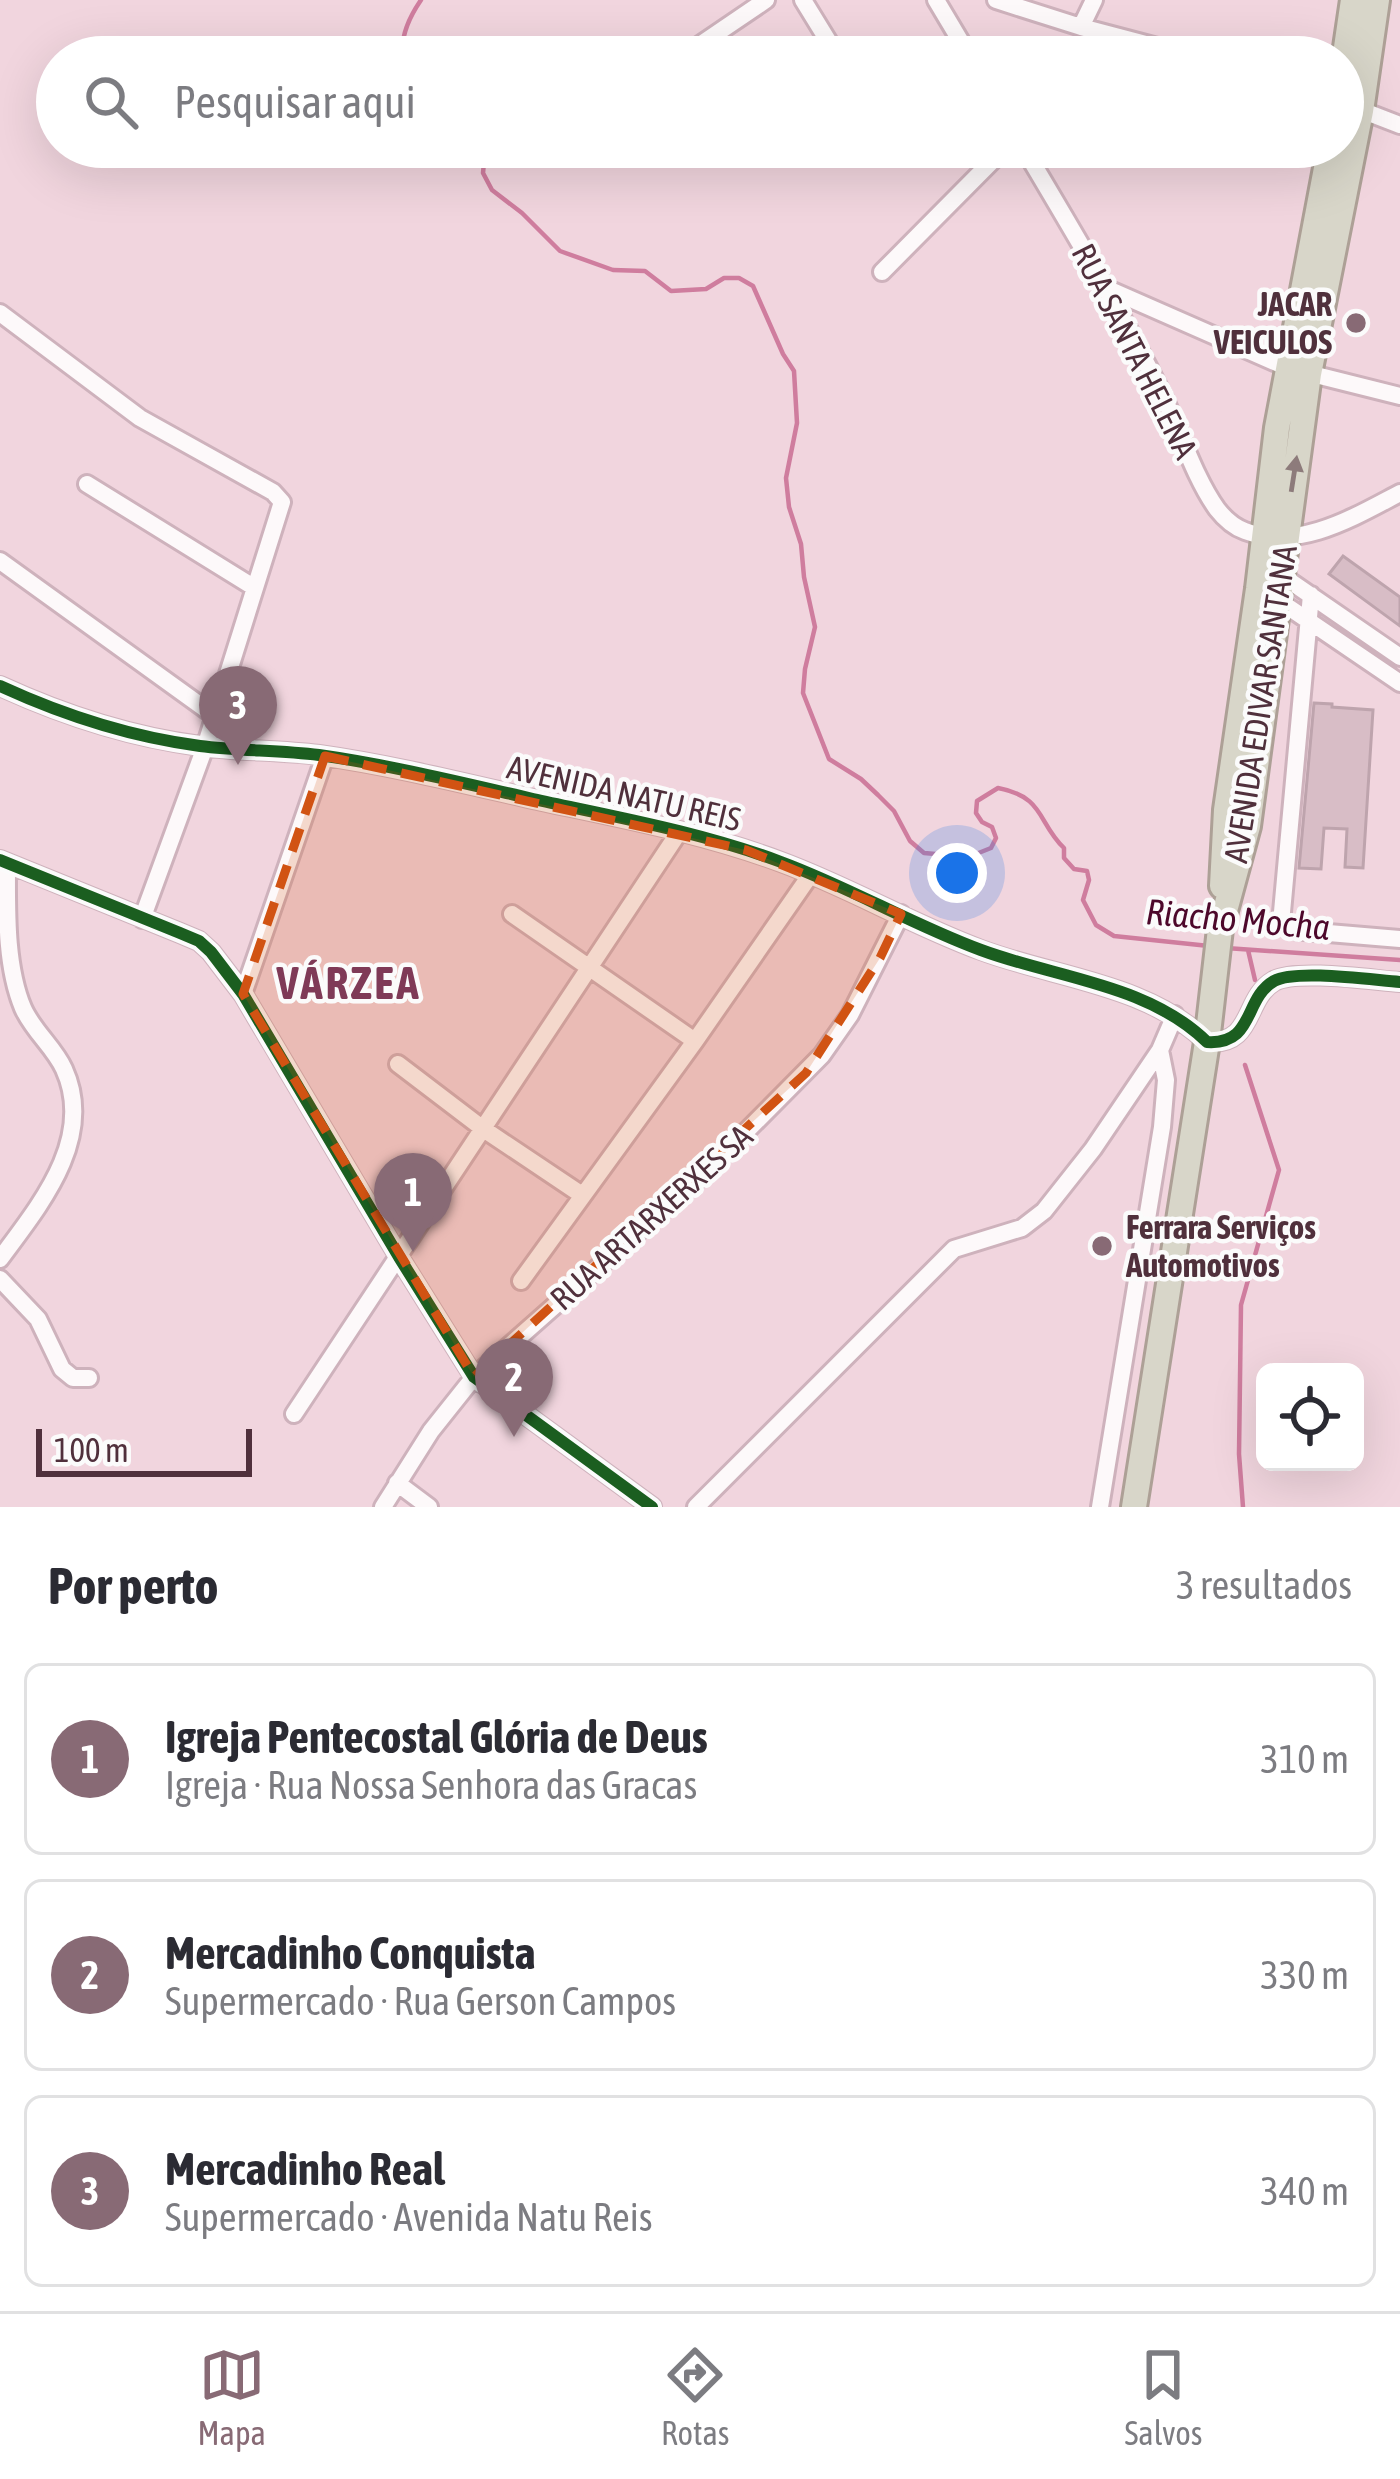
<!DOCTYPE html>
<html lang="pt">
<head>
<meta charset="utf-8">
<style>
  :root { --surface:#fff; --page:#f7f7f7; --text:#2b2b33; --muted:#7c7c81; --line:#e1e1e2; --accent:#886a75 }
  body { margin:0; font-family:"Asap Condensed",sans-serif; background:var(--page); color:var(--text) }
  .controls { position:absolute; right:36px; bottom:36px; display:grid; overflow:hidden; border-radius:18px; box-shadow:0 12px 48px #0002 }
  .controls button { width:108px; height:108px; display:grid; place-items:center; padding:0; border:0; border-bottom:3px solid var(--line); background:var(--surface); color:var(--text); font:60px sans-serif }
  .scale { position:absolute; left:36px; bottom:30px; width:216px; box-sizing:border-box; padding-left:12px; border:6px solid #50303c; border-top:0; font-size:33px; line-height:42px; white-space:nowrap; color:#50303c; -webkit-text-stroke:9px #fbfbfb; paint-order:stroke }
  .you { position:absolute; left:957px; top:873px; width:42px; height:42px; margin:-30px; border:9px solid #fff; border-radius:50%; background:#1a73e8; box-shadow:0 0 0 18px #1a73e833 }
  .badge { display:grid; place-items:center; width:78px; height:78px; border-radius:50%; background:var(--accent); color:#fff; font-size:39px; font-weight:700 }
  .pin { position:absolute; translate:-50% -99px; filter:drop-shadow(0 3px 6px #0008) }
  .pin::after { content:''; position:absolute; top:63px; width:42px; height:36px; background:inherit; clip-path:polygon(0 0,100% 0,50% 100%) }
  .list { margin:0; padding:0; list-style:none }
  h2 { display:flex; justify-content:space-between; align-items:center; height:156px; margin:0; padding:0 48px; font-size:51px }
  h2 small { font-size:39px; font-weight:400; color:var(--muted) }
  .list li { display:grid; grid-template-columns:78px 1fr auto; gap:36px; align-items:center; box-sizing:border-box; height:192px; margin:0 24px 24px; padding:0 24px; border:3px solid var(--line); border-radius:18px }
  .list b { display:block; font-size:45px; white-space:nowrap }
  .list p { margin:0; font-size:39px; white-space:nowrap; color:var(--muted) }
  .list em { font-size:39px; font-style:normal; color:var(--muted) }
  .icon { flex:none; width:66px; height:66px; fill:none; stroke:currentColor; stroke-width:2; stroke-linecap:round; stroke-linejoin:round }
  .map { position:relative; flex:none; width:1400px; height:1507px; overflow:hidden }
  .search { position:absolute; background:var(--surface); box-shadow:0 12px 48px #0002; left:36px; right:36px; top:36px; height:132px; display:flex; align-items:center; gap:30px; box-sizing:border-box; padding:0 42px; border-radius:66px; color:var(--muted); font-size:45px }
  .sheet { height:804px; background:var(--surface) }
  nav { display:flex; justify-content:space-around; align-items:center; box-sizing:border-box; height:168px; border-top:3px solid var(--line); background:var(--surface); font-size:33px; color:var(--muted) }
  nav a { display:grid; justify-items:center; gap:6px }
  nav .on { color:var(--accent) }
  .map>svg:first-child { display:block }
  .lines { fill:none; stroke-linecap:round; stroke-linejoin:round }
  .stream { stroke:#cf7d9e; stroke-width:4.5 }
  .building { fill:#d8bdc6; stroke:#bea4ad; stroke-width:3 }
  .minor-casing { stroke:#ceb2bc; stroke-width:22 }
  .highway-casing { stroke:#ada096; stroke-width:30 }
  .minor { stroke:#fdf9fa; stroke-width:16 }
  .highway { stroke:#d8d6c9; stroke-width:24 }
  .cycleway-casing { stroke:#fbfbfb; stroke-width:20 }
  .cycleway { stroke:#1b5e20; stroke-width:12 }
  .oneway { fill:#8d7b7b }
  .marked { fill:#d15313; fill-opacity:0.2; stroke:#d15313; stroke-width:9; stroke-dasharray:24 15; stroke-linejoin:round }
  .poi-dot { fill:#886a75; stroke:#fbfbfb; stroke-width:4.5 }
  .labels { text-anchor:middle; stroke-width:9; stroke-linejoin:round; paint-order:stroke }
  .poi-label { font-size:33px; font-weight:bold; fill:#50303c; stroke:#fbfbfb; text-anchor:end }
  .street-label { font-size:33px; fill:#50303c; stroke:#fbfbfb }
  .water-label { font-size:36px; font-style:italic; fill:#4d082b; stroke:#fbfbfb }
  .district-label { font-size:45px; font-weight:bold; letter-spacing:3px; fill:#7f3a57; stroke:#fbfbfb }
</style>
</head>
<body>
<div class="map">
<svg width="1400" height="1507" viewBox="0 0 1400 1507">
  <rect width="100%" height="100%" fill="#f1d5de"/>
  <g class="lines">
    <path class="stream" d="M 403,57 C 400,37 410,16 421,0
      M 457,147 L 484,162 L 483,173 L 492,190 L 522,213 L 560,251 L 613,270 L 645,271 L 671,291 L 706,289 L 724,278 L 739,278 L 753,286 L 783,354 L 794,371 L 797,423 L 786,478 L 789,507 L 801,544 L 804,577 L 815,627 L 805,669 L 803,693 L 829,759 L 861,779 L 878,795 L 894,811 L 910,841 L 924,853 L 959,856 L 976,854 L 991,848 L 996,838 L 992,827 L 982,822 L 976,813 L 977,801 L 998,788 C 1045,797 1037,822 1064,848 L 1064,858 L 1074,869 L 1087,871 L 1089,880 L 1083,900 L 1096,925 L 1114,936 L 1209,946
      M 1226,948 L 1400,960
      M 1248,950 L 1255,980
      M 1243,1507 L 1239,1454 L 1241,1305 L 1279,1170 L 1245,1065"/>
  </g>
  <path class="building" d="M 1343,556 L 1400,597 L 1400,626 L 1329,574 Z
    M 1314,703 L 1332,704 L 1332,707 L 1373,710 L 1363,868 L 1345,867 L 1347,829 L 1324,828 L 1321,869 L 1299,868 Z"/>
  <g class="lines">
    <defs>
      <path id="minor" d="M 803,0 L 838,57
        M 936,0 L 970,57
        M 996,0 L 1081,27 L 1195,57
        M 1081,27 L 1094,0
        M 682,57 L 766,0
        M 1343,103 L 1400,125
        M 1023,147 C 1071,228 1120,309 1162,394 C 1180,430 1194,477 1217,509 C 1224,518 1234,527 1245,531 C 1299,551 1354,517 1400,493
        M 882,272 L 1006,147
        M 1108,289 L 1288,368 L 1400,396
        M 0,313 L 140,418 L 273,492 L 282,502 L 205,747 L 142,919
        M 87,484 L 255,588
        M 0,561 L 215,716
        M 1281,575 L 1400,657
        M 1311,595 L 1281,923 L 1293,930 L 1400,939
        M 1275,598 L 1400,683
        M 0,686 C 63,715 131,737 200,746 C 240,751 279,750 319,755 C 390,765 463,783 533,799 C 616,817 701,832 781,862 C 849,887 913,925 981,950 C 1056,978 1148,984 1207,1042 C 1255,1045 1243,999 1274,981 C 1296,969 1372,980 1400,982
        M 0,860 L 180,933 L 199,941 L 211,952 L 243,994 L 399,1257 L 474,1377 L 652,1507
        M 512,914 L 695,1041
        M 243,994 L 325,756
        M 398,1064 L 482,1128 L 582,1195
        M 0,1259 C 39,1206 96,1139 64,1069 C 54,1047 33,1031 23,1008 C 5,965 7,909 7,863
        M 0,1279 L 38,1319 L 62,1369 L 73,1378 L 89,1378
        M 521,1281 L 695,1041 L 811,874
        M 294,1414 L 679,832
        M 397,1483 L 429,1507
        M 383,1507 L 431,1431 L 474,1377 L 706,1172 L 822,1055 L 850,1015 L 901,914
        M 696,1507 L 954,1249 L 1022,1228 L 1044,1211 L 1093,1149 L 1160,1050 L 1175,1015
        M 1100,1507 L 1162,1127 L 1166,1080 L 1160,1050"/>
      <path id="highway" d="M 1343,68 L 1353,0
        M 1222,886 L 1226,810 L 1258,589 L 1277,428 L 1330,147
        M 1134,1507 L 1207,1042 L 1220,929 L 1248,826 L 1309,374 L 1361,111 L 1377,0"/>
    </defs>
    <use href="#minor" class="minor-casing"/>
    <use href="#highway" class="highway-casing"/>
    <use href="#minor" class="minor"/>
    <use href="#highway" class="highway"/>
    <defs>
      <path id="cycleway" d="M 0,686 C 63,715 131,737 200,746 C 240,751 279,750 319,755 C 390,765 463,783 533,799 C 616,817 701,832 781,862 C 849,887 913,925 981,950 C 1056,978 1148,984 1207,1042 C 1255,1045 1243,999 1274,981 C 1296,969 1372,980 1400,982
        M 0,860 L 180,933 L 199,941 L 211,952 L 243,994 L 399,1257 L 474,1377 L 652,1507"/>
    </defs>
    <use href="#cycleway" class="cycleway-casing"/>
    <use href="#cycleway" class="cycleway"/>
  </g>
  <defs><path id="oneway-solid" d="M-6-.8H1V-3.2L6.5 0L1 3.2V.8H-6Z" transform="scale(3)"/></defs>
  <use class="oneway" href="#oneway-solid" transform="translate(1294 474) rotate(-81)"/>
  <path class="marked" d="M 325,756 L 746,850 L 901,914 L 880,958 L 806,1073 L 474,1377 L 243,994 Z"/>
  <g class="poi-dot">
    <circle cx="1356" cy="323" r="12"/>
    <circle cx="1102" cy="1246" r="12"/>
  </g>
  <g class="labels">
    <g class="poi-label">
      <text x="1332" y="316">JACAR<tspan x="1332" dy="38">VEICULOS</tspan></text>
      <text x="1126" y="1239" text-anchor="start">Ferrara Serviços<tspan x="1126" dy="38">Automotivos</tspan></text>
    </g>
    <g class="street-label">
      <text transform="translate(1135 351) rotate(63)" y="12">RUA SANTA HELENA</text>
      <text transform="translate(1260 704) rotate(-81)" y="12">AVENIDA EDIVAR SANTANA</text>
      <text transform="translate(624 793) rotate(13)" y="12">AVENIDA NATU REIS</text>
      <text transform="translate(651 1217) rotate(-42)" y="12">RUA ARTARXERXES SA</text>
    </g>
    <g class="water-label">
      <text transform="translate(1238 919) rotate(5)" y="13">Riacho Mocha</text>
    </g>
    <g class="district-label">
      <text x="349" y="999">VÁRZEA</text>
    </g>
  </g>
</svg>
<div class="controls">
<button><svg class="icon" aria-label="locate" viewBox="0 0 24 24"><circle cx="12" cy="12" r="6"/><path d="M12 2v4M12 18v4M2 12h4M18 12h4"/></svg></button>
</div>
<div class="scale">100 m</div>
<div class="you"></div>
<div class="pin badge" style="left:413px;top:1252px">1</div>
<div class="pin badge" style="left:514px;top:1437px">2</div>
<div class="pin badge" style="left:238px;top:765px">3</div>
<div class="search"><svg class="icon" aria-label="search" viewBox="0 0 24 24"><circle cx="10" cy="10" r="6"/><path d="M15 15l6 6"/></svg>Pesquisar aqui</div>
</div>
<section class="sheet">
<h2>Por perto<small>3 resultados</small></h2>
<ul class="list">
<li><span class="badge">1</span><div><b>Igreja Pentecostal Glória de Deus</b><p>Igreja · Rua Nossa Senhora das Gracas</p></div><em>310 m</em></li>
<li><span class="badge">2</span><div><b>Mercadinho Conquista</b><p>Supermercado · Rua Gerson Campos</p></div><em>330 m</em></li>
<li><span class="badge">3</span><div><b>Mercadinho Real</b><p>Supermercado · Avenida Natu Reis</p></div><em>340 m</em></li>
</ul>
</section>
<nav>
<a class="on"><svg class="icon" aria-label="map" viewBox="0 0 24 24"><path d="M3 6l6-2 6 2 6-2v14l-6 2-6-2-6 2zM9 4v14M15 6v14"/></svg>Mapa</a>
<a><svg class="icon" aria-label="directions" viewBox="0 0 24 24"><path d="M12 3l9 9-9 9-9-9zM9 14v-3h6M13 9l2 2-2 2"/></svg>Rotas</a>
<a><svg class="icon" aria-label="saved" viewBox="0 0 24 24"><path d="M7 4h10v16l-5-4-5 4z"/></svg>Salvos</a>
</nav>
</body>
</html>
